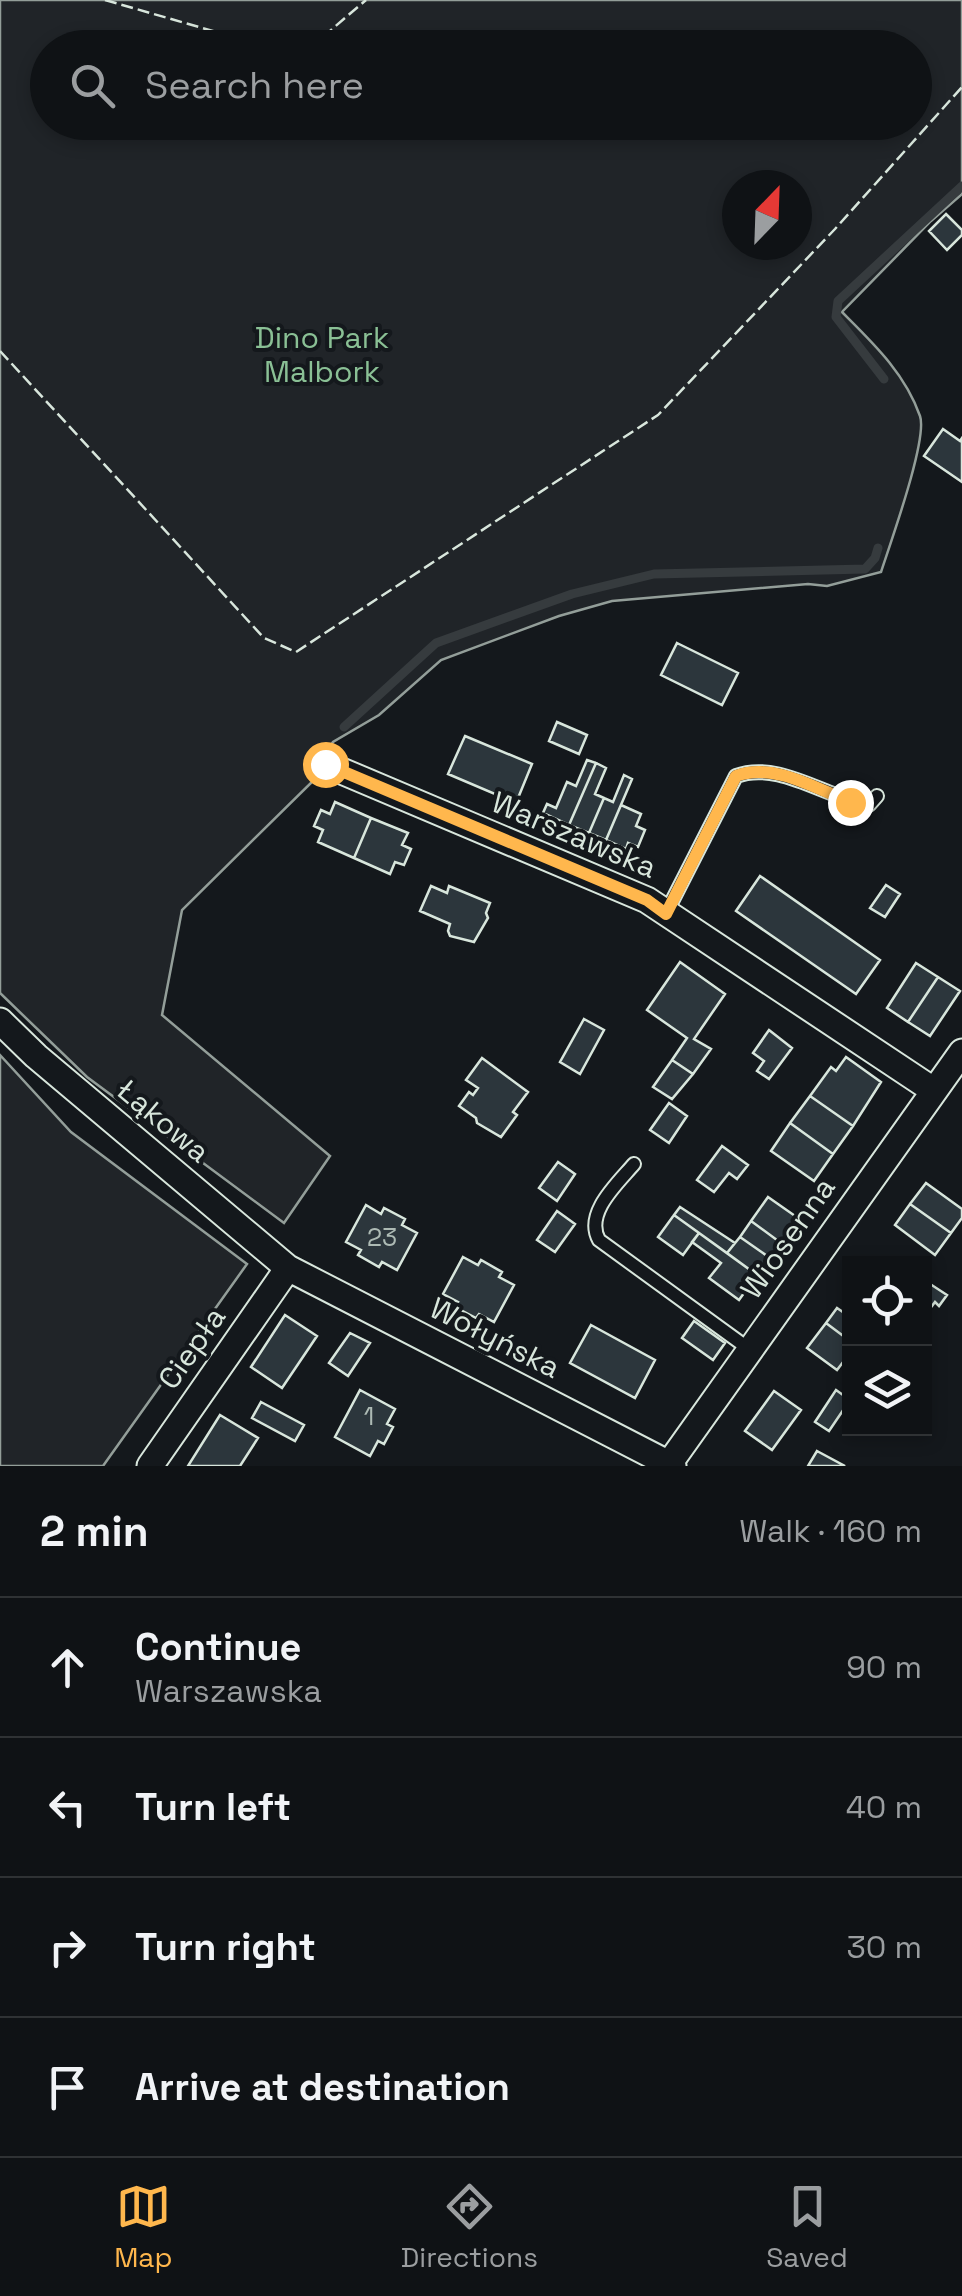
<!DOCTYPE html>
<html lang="en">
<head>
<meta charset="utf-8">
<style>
  :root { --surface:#0f1215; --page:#1d2022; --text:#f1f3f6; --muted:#9b9ea0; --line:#2f3234; --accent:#ffb74d }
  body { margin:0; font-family:"Space Grotesk",sans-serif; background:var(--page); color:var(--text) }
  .controls { position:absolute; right:30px; bottom:30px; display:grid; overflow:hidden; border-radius:0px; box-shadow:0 5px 15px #0003 }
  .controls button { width:90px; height:90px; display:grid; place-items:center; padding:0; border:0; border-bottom:2px solid var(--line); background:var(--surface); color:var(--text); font:50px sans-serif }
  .compass { position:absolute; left:722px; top:170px; width:90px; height:90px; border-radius:50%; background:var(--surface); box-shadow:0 5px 15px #0003; rotate:23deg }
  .stop { position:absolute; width:30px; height:30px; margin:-22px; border:8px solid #ffb74d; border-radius:50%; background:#fff }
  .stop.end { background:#ffb74d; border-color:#fff; box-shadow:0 2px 10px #0008 }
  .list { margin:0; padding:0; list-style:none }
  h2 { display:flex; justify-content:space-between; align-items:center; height:130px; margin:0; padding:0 40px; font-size:42px }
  h2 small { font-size:32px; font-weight:400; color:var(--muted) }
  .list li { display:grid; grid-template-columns:65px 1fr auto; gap:30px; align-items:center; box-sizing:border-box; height:140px; padding:0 40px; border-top:2px solid var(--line) }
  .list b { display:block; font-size:38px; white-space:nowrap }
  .list p { margin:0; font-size:32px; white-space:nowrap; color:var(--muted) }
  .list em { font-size:32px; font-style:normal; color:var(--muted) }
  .icon { flex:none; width:55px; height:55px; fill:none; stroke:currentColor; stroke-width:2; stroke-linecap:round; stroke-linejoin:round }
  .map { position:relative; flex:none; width:962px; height:1466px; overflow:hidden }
  .search { position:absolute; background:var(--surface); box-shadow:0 5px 15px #0003; left:30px; right:30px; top:30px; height:110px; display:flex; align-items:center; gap:25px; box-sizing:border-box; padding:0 35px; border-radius:55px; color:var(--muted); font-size:38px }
  .sheet { height:690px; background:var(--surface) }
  nav { display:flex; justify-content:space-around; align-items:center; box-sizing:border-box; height:140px; border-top:2px solid var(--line); background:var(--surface); font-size:28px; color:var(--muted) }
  nav a { display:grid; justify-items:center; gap:5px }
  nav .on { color:var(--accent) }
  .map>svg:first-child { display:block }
  .green { fill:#202428; stroke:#939e99; stroke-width:2.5; fill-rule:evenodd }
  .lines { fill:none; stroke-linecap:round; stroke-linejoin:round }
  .stream { stroke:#363b3e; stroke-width:9 }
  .building { fill:#2c363c; stroke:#d8e6dc; stroke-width:2.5 }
  .service-casing { stroke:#d8e6dc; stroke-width:16 }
  .minor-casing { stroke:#d8e6dc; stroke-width:29 }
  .service { stroke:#14181c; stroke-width:12 }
  .minor { stroke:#14181c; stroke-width:25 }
  .fence { stroke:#d8e6dc; stroke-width:2.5; stroke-dasharray:12 5; stroke-linecap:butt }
  .route { stroke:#ffb74d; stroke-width:12 }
  .labels { text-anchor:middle; stroke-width:8; stroke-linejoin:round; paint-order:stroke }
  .number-label { font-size:25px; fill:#adbab4 }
  .park-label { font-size:30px; fill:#8ac095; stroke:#14181c }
  .street-label { font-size:30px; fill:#d8e6dc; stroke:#14181c }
</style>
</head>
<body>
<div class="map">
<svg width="962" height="1466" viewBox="0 0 962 1466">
  <rect width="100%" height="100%" fill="#14181c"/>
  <path class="green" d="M 0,0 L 962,0 L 962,194 L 931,221 L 842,312 C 873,343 905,373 920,416 C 928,439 890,544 881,572 L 827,586 L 808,584 L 612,601 L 559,616 L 441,660 L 379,715 L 333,742 L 315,770 L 316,778 L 182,910 L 162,1015 L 330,1156 L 284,1223 L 87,1077 L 0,993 ZM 48,48 L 914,48 L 914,122 L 48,122 ZM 737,185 L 797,185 L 797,245 L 737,245 Z
    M 0,1055 L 71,1132 L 247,1264 L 103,1466 L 0,1466 Z"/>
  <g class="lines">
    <path class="stream" d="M 884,379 L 836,317 L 838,301 L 962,186
      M 344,727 L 436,643 L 572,594 L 654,574 L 865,569 L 875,558 L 878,548"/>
  </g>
  <path class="building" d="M 946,214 L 962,230 L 962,235 L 947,250 L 929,231 Z
    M 943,429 L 960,441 L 962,438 L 962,482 L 924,456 Z
    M 677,643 L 738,673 L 722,705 L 661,675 Z
    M 557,722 L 587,735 L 579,754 L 549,741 Z
    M 465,736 L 532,764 L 516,803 L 448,774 Z
    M 587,760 L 596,763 L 569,825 L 543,813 L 547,804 L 556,808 L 567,782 L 576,786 Z
    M 596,763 L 606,768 L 595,794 L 604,798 L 589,833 L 569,825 Z
    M 624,775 L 632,779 L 606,840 L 589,833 L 604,798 L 613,802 Z
    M 335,802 L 371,818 L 354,858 L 318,842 L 323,830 L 314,826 L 321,810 L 330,814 Z
    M 621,805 L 641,814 L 636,826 L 645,830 L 638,847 L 628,843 L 626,849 L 606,840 Z
    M 371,818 L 408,833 L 402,845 L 411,849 L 404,865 L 395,862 L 390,874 L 354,858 Z
    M 760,876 L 880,960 L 856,994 L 736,911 Z
    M 886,885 L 900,894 L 885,917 L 870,908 Z
    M 431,886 L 447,893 L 449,886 L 490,903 L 486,913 L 488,918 L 474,942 L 450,936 L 448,931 L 450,924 L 420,911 Z
    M 680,962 L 725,994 L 694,1039 L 711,1049 L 693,1074 L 672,1060 L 687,1038 L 647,1010 Z
    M 916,963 L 938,977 L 908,1022 L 887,1008 Z
    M 938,977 L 960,991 L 930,1036 L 908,1022 Z
    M 584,1019 L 604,1030 L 580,1074 L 560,1062 Z
    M 769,1030 L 792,1048 L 769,1079 L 757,1071 L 764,1061 L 753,1053 Z
    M 846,1057 L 881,1082 L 853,1126 L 810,1096 L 831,1067 L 836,1071 Z
    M 482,1058 L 528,1092 L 513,1112 L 517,1115 L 501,1137 L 477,1123 L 476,1118 L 459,1106 L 469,1092 L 473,1095 L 478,1088 L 466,1080 Z
    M 672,1060 L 693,1074 L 672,1099 L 653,1087 Z
    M 810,1096 L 853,1126 L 833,1154 L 790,1123 Z
    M 669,1103 L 687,1116 L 669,1143 L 650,1130 Z
    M 790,1123 L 833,1154 L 814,1181 L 771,1151 Z
    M 722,1146 L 748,1165 L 737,1179 L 729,1173 L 714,1192 L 697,1180 Z
    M 558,1162 L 575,1174 L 557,1201 L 539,1188 Z
    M 926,1183 L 962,1209 L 962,1218 L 951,1233 L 910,1204 Z
    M 768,1197 L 798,1218 L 781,1243 L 751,1221 Z
    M 910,1204 L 951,1233 L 935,1255 L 895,1225 Z
    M 366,1205 L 381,1214 L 384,1208 L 405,1219 L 402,1225 L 417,1233 L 397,1270 L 382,1262 L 379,1267 L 358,1255 L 361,1250 L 346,1242 Z
    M 680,1207 L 735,1243 L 727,1253 L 674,1215 Z
    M 557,1211 L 575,1224 L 555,1252 L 537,1240 Z
    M 674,1215 L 699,1233 L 683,1255 L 658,1237 Z
    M 751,1221 L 781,1243 L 770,1258 L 740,1237 Z
    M 699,1233 L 757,1275 L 739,1300 L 709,1278 L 721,1263 L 692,1242 Z
    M 740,1237 L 770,1258 L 757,1275 L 727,1253 Z
    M 463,1257 L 478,1265 L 481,1260 L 502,1272 L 499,1277 L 514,1285 L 494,1322 L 479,1314 L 476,1318 L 455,1307 L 458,1302 L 443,1294 Z
    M 924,1280 L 947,1295 L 939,1306 L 935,1302 L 932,1306 L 924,1301 Z
    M 837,1308 L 850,1317 L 850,1341 L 826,1323 Z
    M 285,1315 L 317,1336 L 282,1388 L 251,1367 Z
    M 694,1321 L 725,1343 L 713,1360 L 682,1338 Z
    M 826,1323 L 850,1341 L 850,1353 L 837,1370 L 807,1348 Z
    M 591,1325 L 655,1360 L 635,1398 L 570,1363 Z
    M 350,1333 L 370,1343 L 348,1376 L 329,1363 Z
    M 360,1390 L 395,1409 L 387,1424 L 393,1427 L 384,1444 L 378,1441 L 370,1456 L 335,1437 Z
    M 836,1390 L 850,1400 L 829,1431 L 815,1422 Z
    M 774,1391 L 801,1410 L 772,1450 L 745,1431 Z
    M 261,1402 L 304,1425 L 295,1441 L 252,1418 Z
    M 220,1415 L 258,1438 L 240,1466 L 188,1466 Z
    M 817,1451 L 845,1466 L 808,1466 Z"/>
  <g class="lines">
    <defs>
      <path id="service" d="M 666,913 L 736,776 C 779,760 826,798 869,805 L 877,796
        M 634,1164 C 618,1183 584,1213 599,1240 L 749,1349"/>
      <path id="minor" d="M 325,764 L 647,900 L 933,1090
        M 0,1021 L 36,1056 L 288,1268 L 673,1466
        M 669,1464 L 962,1052
        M 150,1466 L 288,1268"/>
    </defs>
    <use href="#service" class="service-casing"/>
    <use href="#minor" class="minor-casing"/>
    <use href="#service" class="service"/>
    <use href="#minor" class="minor"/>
    <path class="fence" d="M 105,0 L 272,48
      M 310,48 L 366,0
      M 0,351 L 264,638 L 296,652 L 658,415 L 835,229 L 962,87"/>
  </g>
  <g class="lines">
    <path class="route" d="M 325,764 L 647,900 L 666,914 L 736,776 C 773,762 815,788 850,802"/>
  </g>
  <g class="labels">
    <g class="number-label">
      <text x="382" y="1246">23</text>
      <text x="369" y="1425">1</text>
    </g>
    <g class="park-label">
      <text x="322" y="348">Dino Park<tspan x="322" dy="34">Malbork</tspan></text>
    </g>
    <g class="street-label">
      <text transform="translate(574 835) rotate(23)" y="10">Warszawska</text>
      <text transform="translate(163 1121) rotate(40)" y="10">Łąkowa</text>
      <text transform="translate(788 1238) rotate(-55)" y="10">Wiosenna</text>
      <text transform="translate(495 1338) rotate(27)" y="10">Wołyńska</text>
      <text transform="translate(192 1348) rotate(-55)" y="10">Ciepła</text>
    </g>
  </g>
</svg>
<div class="controls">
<button><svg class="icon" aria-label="locate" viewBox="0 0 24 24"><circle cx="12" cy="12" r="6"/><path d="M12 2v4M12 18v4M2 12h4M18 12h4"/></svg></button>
<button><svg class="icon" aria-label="layers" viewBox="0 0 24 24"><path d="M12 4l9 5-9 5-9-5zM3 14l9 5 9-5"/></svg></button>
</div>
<svg class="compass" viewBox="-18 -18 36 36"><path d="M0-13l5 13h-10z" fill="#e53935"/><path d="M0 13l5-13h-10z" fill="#9b9ea0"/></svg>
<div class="stop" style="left:325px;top:764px"></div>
<div class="stop end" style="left:850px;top:802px"></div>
<div class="search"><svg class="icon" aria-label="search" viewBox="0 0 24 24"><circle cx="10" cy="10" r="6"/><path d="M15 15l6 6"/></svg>Search here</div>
</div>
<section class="sheet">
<h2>2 min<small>Walk · 160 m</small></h2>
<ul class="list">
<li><svg class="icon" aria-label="ahead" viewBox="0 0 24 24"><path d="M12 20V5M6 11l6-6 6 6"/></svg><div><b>Continue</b><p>Warszawska</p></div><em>90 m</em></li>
<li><svg class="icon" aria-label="left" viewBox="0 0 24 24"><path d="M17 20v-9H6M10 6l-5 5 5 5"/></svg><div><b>Turn left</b></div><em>40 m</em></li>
<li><svg class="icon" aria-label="right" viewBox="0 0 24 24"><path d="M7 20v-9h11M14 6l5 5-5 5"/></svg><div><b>Turn right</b></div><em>30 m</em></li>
<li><svg class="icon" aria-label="arrive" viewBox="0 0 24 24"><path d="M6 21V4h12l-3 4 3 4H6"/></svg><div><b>Arrive at destination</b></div></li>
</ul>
</section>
<nav>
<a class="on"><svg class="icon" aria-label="map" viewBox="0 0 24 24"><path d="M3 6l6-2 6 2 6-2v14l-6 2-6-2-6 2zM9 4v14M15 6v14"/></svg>Map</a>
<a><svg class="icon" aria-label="directions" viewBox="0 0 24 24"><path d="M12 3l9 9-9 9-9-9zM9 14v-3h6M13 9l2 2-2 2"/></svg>Directions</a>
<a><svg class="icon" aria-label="saved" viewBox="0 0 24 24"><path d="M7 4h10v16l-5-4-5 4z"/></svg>Saved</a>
</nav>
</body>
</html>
